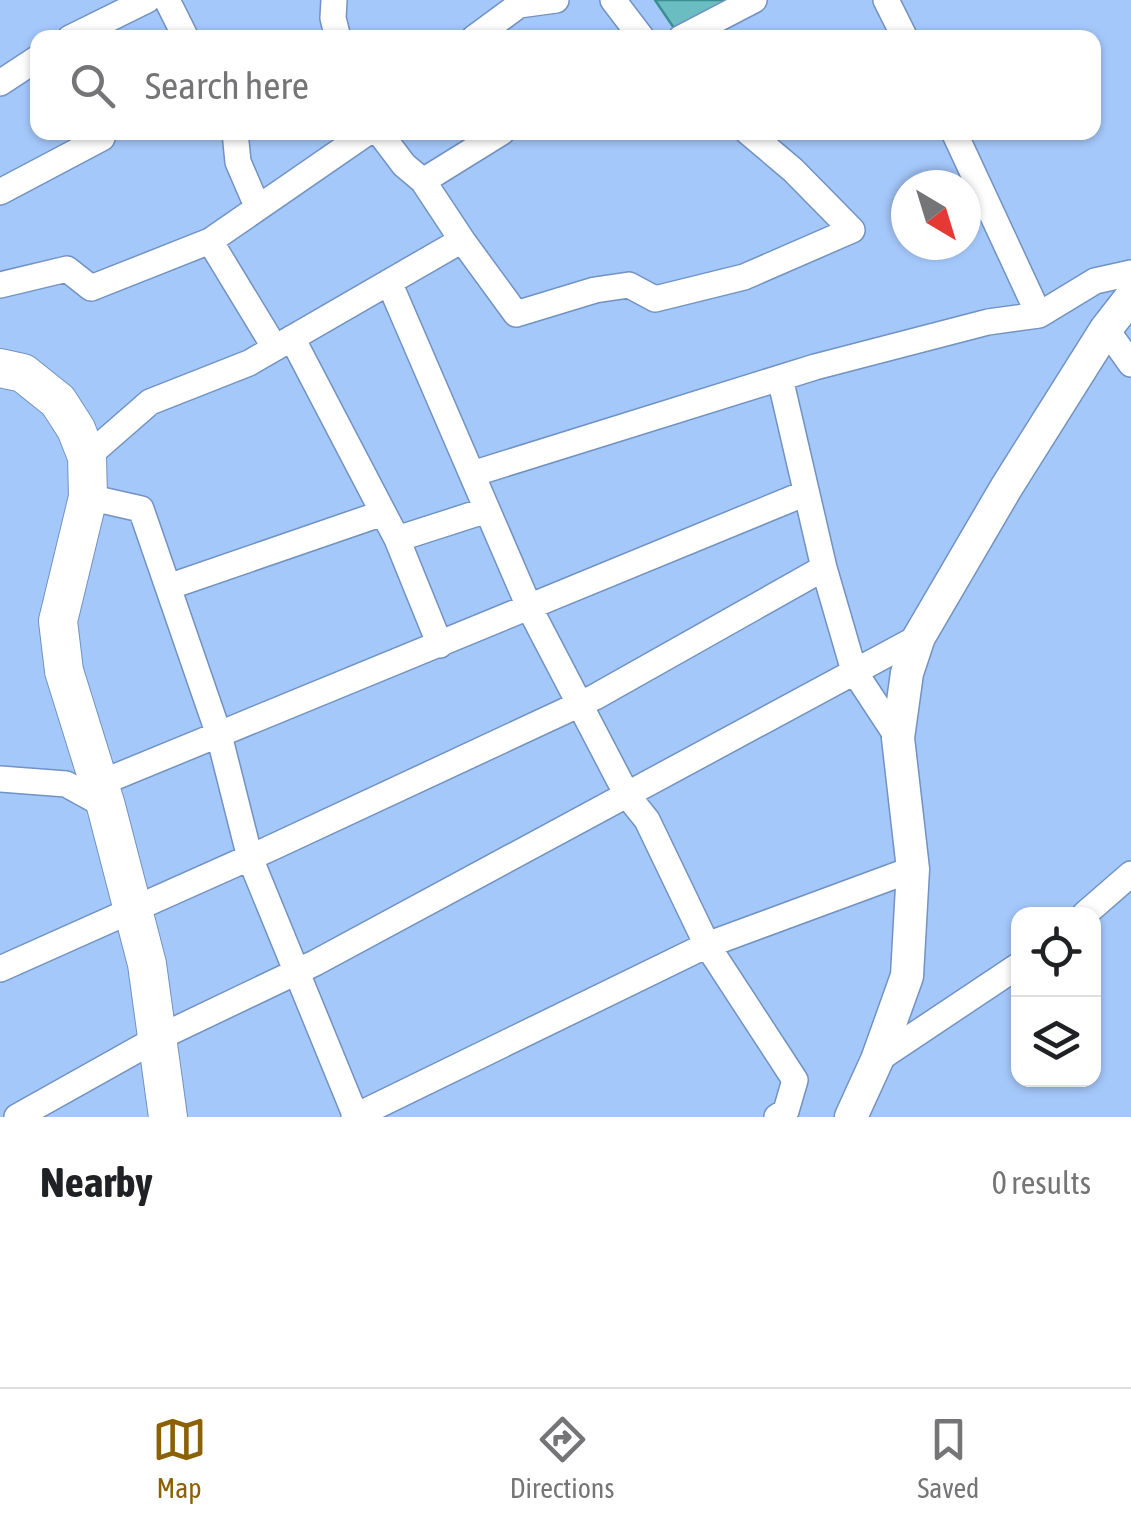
<!DOCTYPE html>
<html lang="en">
<head>
<meta charset="utf-8">
<style>
  :root { --surface:#fff; --page:#f6f6f6; --text:#202124; --muted:#757577; --line:#e0e0e0; --accent:#8c6104 }
  body { margin:0; font-family:"Asap Condensed",sans-serif; background:var(--page); color:var(--text) }
  .controls { position:absolute; right:30px; bottom:30px; display:grid; overflow:hidden; border-radius:20px; box-shadow:0 2px 8px #0004 }
  .controls button { width:90px; height:90px; display:grid; place-items:center; padding:0; border:0; border-bottom:2px solid var(--line); background:var(--surface); color:var(--text); font:50px sans-serif }
  .compass { position:absolute; left:891px; top:170px; width:90px; height:90px; border-radius:50%; background:var(--surface); box-shadow:0 2px 8px #0004; rotate:142deg }
  .list { margin:0; padding:0; list-style:none }
  h2 { display:flex; justify-content:space-between; align-items:center; height:130px; margin:0; padding:0 40px; font-size:42px }
  h2 small { font-size:32px; font-weight:400; color:var(--muted) }
  .icon { flex:none; width:55px; height:55px; fill:none; stroke:currentColor; stroke-width:2; stroke-linecap:round; stroke-linejoin:round }
  .map { position:relative; flex:none; width:1131px; height:1117px; overflow:hidden }
  .search { position:absolute; background:var(--surface); box-shadow:0 2px 8px #0004; left:30px; right:30px; top:30px; height:110px; display:flex; align-items:center; gap:25px; box-sizing:border-box; padding:0 35px; border-radius:20px; color:var(--muted); font-size:38px }
  .sheet { height:270px; background:var(--surface) }
  nav { display:flex; justify-content:space-around; align-items:center; box-sizing:border-box; height:140px; border-top:2px solid var(--line); background:var(--surface); font-size:28px; color:var(--muted) }
  nav a { display:grid; justify-items:center; gap:5px }
  nav .on { color:var(--accent) }
  .map>svg:first-child { display:block }
  .building { fill:#6abdc0; stroke:#398f91; stroke-width:2.5 }
  .lines { fill:none; stroke-linecap:round; stroke-linejoin:round }
  .minor-casing { stroke:#7192c2; stroke-width:28 }
  .tertiary-casing { stroke:#7192c2; stroke-width:35 }
  .secondary-casing { stroke:#7192c2; stroke-width:40 }
  .minor { stroke:#fff; stroke-width:25 }
  .tertiary { stroke:#fff; stroke-width:32 }
  .secondary { stroke:#fff; stroke-width:38 }
</style>
</head>
<body>
<div class="map">
<svg width="1131" height="1117" viewBox="0 0 1131 1117">
  <rect width="100%" height="100%" fill="#a5c8fb"/>
  <path class="building" d="M 655,0 L 726,0 L 727,1 L 678,34 Z"/>
  <g class="lines">
    <defs>
      <path id="minor" d="M 167,0 L 186,38
        M 334,0 L 333,18 L 338,38
        M 613,0 L 642,38
        M 886,0 L 905,38
        M 70,38 L 147,0
        M 474,38 L 519,5 L 556,0
        M 681,38 L 754,0
        M 0,83 L 38,58
        M 235,132 L 238,162 L 257,206
        M 379,132 L 404,165 L 423,181
        M 954,132 L 1039,315
        M 0,192 L 102,138 L 99,132
        M 462,240 L 516,314 L 595,290 L 629,285 L 655,299 L 744,277 L 852,230 L 793,170 L 748,132
        M 210,241 L 275,348
        M 389,282 L 530,609 L 627,795 L 647,820 L 707,945 L 795,1080 L 786,1111 L 777,1117
        M 0,285 L 67,269 L 91,288 L 210,241 L 368,132
        M 1106,329 L 1131,364
        M 292,338 L 397,539 L 440,645
        M 780,378 L 824,568 L 854,671 L 898,738
        M 87,457 L 150,402 L 249,363 L 462,240 L 423,181 L 502,132
        M 472,474 L 815,367 L 988,322 L 1039,315 L 1095,281 L 1131,273
        M 88,497 L 141,509 L 219,735 L 250,858 L 356,1117
        M 397,539 L 487,510
        M 168,587 L 383,513
        M 0,779 L 66,784 L 106,806
        M 98,784 L 806,493
        M 1085,914 L 1131,874
        M 0,969 L 271,848 L 595,697 L 824,568
        M 877,1060 L 1018,966
        M 17,1117 L 158,1038 L 315,963 L 919,637
        M 354,1117 L 707,945 L 913,869"/>
      <path id="tertiary" d="M 851,1117 L 877,1060 L 907,976 L 913,869 L 898,738 L 907,673 L 919,637 L 1006,488 L 1106,329 L 1131,297"/>
      <path id="secondary" d="M 0,368 L 23,373 L 58,401 L 76,429 L 87,457 L 88,497 L 58,621 L 64,671 L 106,806 L 147,964 L 168,1117"/>
    </defs>
    <use href="#minor" class="minor-casing"/>
    <use href="#tertiary" class="tertiary-casing"/>
    <use href="#secondary" class="secondary-casing"/>
    <use href="#minor" class="minor"/>
    <use href="#tertiary" class="tertiary"/>
    <use href="#secondary" class="secondary"/>
  </g>
</svg>
<div class="controls">
<button><svg class="icon" aria-label="locate" viewBox="0 0 24 24"><circle cx="12" cy="12" r="6"/><path d="M12 2v4M12 18v4M2 12h4M18 12h4"/></svg></button>
<button><svg class="icon" aria-label="layers" viewBox="0 0 24 24"><path d="M12 4l9 5-9 5-9-5zM3 14l9 5 9-5"/></svg></button>
</div>
<svg class="compass" viewBox="-18 -18 36 36"><path d="M0-13l5 13h-10z" fill="#e53935"/><path d="M0 13l5-13h-10z" fill="#757577"/></svg>
<div class="search"><svg class="icon" aria-label="search" viewBox="0 0 24 24"><circle cx="10" cy="10" r="6"/><path d="M15 15l6 6"/></svg>Search here</div>
</div>
<section class="sheet">
<h2>Nearby<small>0 results</small></h2>
<ul class="list">
</ul>
</section>
<nav>
<a class="on"><svg class="icon" aria-label="map" viewBox="0 0 24 24"><path d="M3 6l6-2 6 2 6-2v14l-6 2-6-2-6 2zM9 4v14M15 6v14"/></svg>Map</a>
<a><svg class="icon" aria-label="directions" viewBox="0 0 24 24"><path d="M12 3l9 9-9 9-9-9zM9 14v-3h6M13 9l2 2-2 2"/></svg>Directions</a>
<a><svg class="icon" aria-label="saved" viewBox="0 0 24 24"><path d="M7 4h10v16l-5-4-5 4z"/></svg>Saved</a>
</nav>
</body>
</html>
